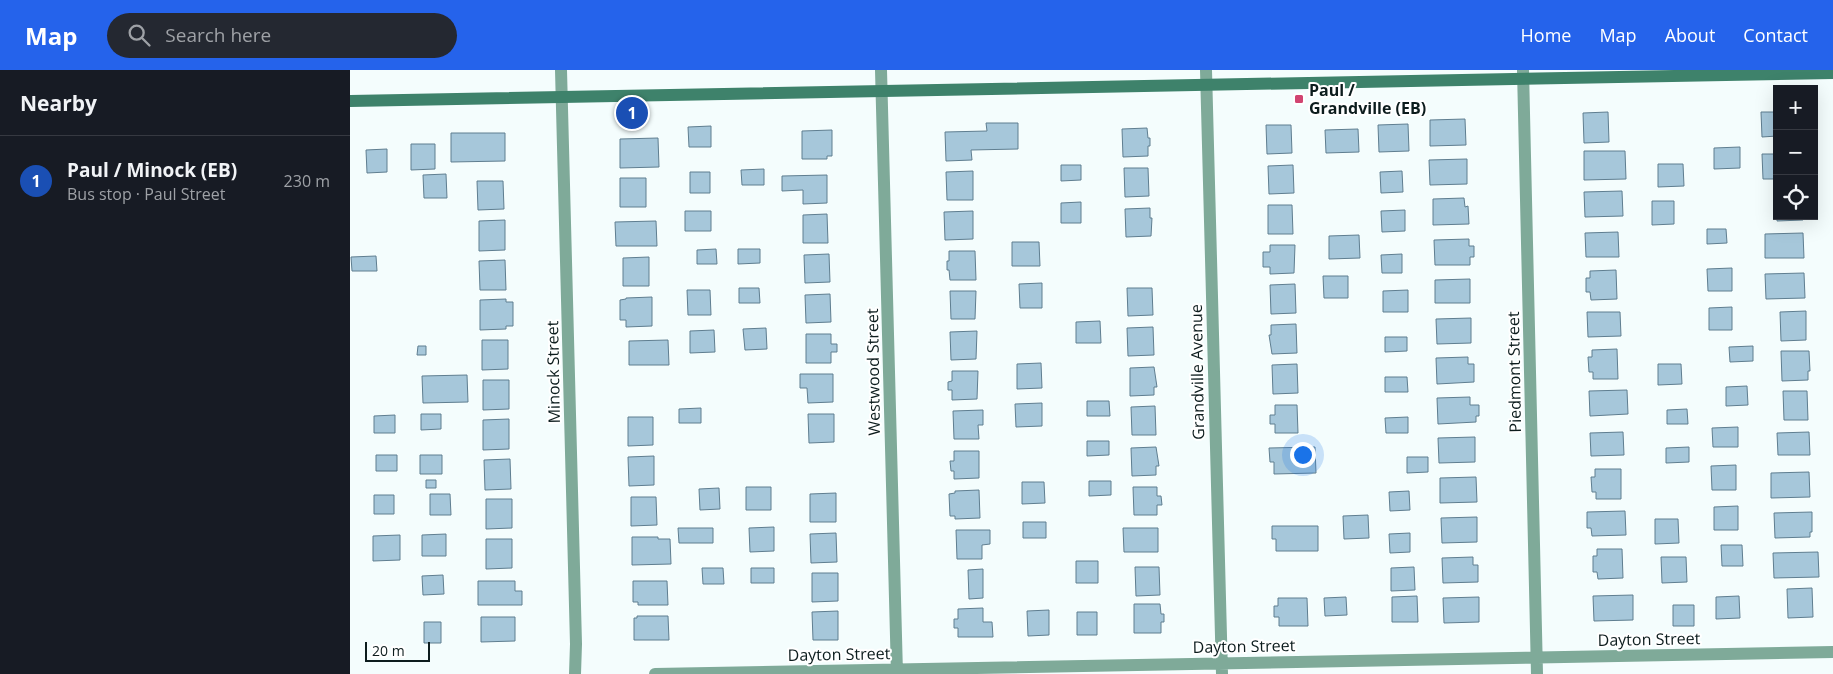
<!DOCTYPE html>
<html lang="en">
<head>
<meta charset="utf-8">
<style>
  :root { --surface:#171b24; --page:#242831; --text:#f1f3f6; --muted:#9ea1a6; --line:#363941; --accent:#2563eb }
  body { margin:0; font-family:"Open Sans",sans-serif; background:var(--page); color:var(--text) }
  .controls { position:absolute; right:15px; top:15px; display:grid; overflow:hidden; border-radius:0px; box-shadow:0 5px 20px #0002 }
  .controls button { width:45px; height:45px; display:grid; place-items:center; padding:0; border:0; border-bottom:1px solid var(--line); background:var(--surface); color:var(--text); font:25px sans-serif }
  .scale { position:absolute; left:15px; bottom:12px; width:65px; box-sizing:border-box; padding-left:5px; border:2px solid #0c1c1d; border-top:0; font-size:14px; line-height:18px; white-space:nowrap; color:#0c1c1d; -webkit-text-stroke:4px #fff; paint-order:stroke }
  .you { position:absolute; left:952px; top:384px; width:18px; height:18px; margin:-12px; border:4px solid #fff; border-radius:50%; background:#1a73e8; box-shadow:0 0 0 8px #1a73e833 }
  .badge { display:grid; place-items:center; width:32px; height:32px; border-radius:50%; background:var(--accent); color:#fff; font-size:16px; font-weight:700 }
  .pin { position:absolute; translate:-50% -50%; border:2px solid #fff; box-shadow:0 1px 5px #0006 }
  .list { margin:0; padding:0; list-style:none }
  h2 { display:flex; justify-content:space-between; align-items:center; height:65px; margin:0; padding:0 20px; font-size:21px }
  h2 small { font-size:16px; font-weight:400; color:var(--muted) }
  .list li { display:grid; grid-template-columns:32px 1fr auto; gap:15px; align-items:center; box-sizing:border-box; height:90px; padding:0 20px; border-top:1px solid var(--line) }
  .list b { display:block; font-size:19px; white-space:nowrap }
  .list p { margin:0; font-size:16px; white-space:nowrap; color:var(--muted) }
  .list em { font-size:16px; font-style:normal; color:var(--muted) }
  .icon { flex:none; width:28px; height:28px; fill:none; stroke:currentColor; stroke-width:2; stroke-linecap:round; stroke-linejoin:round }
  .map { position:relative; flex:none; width:1483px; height:604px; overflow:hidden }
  header { display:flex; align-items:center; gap:30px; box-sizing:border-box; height:70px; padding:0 25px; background:var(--accent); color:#fff }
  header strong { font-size:24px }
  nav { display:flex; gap:28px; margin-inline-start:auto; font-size:18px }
  .search { width:350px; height:45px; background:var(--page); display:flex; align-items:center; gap:12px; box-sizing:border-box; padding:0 18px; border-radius:28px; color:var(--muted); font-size:19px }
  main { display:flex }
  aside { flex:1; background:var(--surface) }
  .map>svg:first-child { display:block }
  .building { fill:#a6c7da; stroke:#5f7e90 }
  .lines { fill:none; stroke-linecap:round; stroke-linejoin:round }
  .street { stroke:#7faa99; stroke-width:12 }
  .secondary { stroke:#3e826b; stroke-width:12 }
  .poi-dot { fill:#d14471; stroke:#fff; stroke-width:2 }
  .labels { text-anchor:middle; stroke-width:4; stroke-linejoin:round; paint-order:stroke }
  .poi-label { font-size:16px; font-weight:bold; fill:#0c1c1d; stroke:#fff; text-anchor:start }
  .street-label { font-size:16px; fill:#0c1c1d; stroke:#fff }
</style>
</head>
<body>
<header>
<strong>Map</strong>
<div class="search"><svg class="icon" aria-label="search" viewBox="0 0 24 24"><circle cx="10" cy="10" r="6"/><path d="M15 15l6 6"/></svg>Search here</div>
<nav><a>Home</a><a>Map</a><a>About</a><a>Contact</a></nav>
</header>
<main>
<aside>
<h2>Nearby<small></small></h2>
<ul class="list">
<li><span class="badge" style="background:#1a4fb4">1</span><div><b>Paul / Minock (EB)</b><p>Bus stop · Paul Street</p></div><em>230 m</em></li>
</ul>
</aside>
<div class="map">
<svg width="1483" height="604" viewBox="0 0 1483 604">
  <rect width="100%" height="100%" fill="#f4fdfd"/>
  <path class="building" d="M 1258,42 L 1259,72 L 1234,73 L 1233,43 Z
    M 1411,42 L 1427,42 L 1427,66 L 1412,67 Z
    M 1115,49 L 1116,75 L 1080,76 L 1080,50 Z
    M 636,53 L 668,53 L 668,79 L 621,80 L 622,90 L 596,91 L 595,62 L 637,61 Z
    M 1058,54 L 1059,81 L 1029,82 L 1028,55 Z
    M 916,55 L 941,55 L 942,83 L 917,84 Z
    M 361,56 L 361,77 L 339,77 L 338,57 Z
    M 797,58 L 798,68 L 800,68 L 800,76 L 798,76 L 798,86 L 773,87 L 772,59 Z
    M 1008,59 L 1009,82 L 976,83 L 975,60 Z
    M 482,60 L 482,86 L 477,86 L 477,89 L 452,89 L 452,61 Z
    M 101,63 L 155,63 L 155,91 L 101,92 Z
    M 308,68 L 309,97 L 270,98 L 270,69 Z
    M 61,74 L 85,74 L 85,99 L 61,100 Z
    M 1390,77 L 1390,98 L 1364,99 L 1364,78 Z
    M 37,79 L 37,102 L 17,103 L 16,80 Z
    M 1234,81 L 1275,81 L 1276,109 L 1234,110 Z
    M 1412,84 L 1427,84 L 1427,109 L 1413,109 Z
    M 1117,89 L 1117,114 L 1080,115 L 1079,90 Z
    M 1308,94 L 1333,94 L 1334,116 L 1308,117 Z
    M 711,95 L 731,95 L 731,110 L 711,111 Z
    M 943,95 L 944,123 L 919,124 L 918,96 Z
    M 774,98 L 798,98 L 799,126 L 775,127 Z
    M 414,99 L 414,115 L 392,115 L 391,100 Z
    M 623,101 L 623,130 L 597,130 L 596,102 Z
    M 1052,101 L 1053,122 L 1031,123 L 1030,102 Z
    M 340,102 L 360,102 L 360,123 L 340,123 Z
    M 96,104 L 97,128 L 74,128 L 73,105 Z
    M 477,105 L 477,133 L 453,134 L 453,120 L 432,121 L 432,106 Z
    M 270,108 L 296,108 L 296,137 L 270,137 Z
    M 127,111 L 153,111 L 154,139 L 128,140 Z
    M 1272,121 L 1273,146 L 1235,147 L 1234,122 Z
    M 1114,128 L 1115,137 L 1118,136 L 1119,154 L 1083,155 L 1083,129 Z
    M 1302,131 L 1324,131 L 1324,154 L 1302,155 Z
    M 731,132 L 731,153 L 711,153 L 711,133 Z
    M 918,135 L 942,135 L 943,164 L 918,164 Z
    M 800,138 L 800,148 L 802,148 L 801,166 L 776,167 L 775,139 Z
    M 1055,140 L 1055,161 L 1032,162 L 1031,141 Z
    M 335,141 L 361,141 L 361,161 L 335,161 Z
    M 623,141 L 623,169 L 595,170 L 594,142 Z
    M 477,144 L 478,173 L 453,173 L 453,145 Z
    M 1427,146 L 1453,146 L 1453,150 L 1427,151 Z
    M 155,150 L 155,180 L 129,181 L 129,151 Z
    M 306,151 L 307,176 L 266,176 L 265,152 Z
    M 1357,159 L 1376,159 L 1377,173 L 1357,174 Z
    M 1268,162 L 1269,187 L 1236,187 L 1235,163 Z
    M 1453,163 L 1454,188 L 1415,188 L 1415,164 Z
    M 1009,165 L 1010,188 L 979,189 L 979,166 Z
    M 1119,169 L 1119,176 L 1124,176 L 1124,187 L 1120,187 L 1120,195 L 1085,195 L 1084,170 Z
    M 662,172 L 689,172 L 690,196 L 662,196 Z
    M 920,175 L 945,175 L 944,203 L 920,204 L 920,197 L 913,197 L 913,182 L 920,182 Z
    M 366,179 L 367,194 L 347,194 L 347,180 Z
    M 388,179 L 410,179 L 410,193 L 388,194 Z
    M 599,181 L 625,181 L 626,210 L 600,210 L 599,200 L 597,200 L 597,191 L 599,191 Z
    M 479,184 L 480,212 L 455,213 L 454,185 Z
    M 1052,184 L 1052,203 L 1032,203 L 1031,185 Z
    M 26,186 L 27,201 L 2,201 L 1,187 Z
    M 299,187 L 299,216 L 273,216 L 273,188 Z
    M 155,190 L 156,220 L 130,220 L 129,191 Z
    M 1382,198 L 1382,221 L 1358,221 L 1357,199 Z
    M 1266,200 L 1267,229 L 1241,230 L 1240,222 L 1236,222 L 1236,208 L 1240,208 L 1240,201 Z
    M 1454,203 L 1455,228 L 1416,229 L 1415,204 Z
    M 973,206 L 998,206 L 998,228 L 974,228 Z
    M 1120,209 L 1120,233 L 1085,233 L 1085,210 Z
    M 692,213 L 692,238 L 670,238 L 669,214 Z
    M 945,214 L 946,243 L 921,244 L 920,215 Z
    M 389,218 L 409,218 L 410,233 L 389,233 Z
    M 777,218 L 802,218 L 803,245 L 778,246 Z
    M 337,220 L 360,220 L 361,245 L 338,245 Z
    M 1058,220 L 1058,242 L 1033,242 L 1033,221 Z
    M 600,221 L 626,221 L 625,249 L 601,249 Z
    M 480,224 L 481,252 L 456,253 L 455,225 Z
    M 302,227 L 302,256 L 276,257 L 276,250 L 270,250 L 270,230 L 276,229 L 276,228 Z
    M 156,229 L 156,232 L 163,232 L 163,256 L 156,256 L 156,259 L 130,260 L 130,230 Z
    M 1382,237 L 1382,260 L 1359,260 L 1359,238 Z
    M 1456,241 L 1456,270 L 1431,271 L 1430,242 Z
    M 1237,242 L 1270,242 L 1271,266 L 1238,267 Z
    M 1121,248 L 1121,273 L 1087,274 L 1086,249 Z
    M 750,251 L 751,273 L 726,273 L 726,252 Z
    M 946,254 L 947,283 L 922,284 L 919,265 L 921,265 L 921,255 Z
    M 803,257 L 804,285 L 778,286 L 777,258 Z
    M 416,258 L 417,279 L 395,280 L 393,259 Z
    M 364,260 L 365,282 L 340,283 L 340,261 Z
    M 627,261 L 626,289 L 601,290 L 600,262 Z
    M 456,264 L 481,264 L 481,274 L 487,274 L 487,282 L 481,282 L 481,293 L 456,293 Z
    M 1035,267 L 1057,267 L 1057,281 L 1035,282 Z
    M 132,270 L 158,270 L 158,299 L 132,300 Z
    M 318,270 L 319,295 L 279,295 L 279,271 Z
    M 68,276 L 76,276 L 76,285 L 67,285 Z
    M 1403,276 L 1403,291 L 1380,292 L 1379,277 Z
    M 1267,279 L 1268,309 L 1243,309 L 1243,302 L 1239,302 L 1238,287 L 1242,287 L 1242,280 Z
    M 1431,281 L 1459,281 L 1460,301 L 1458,301 L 1458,310 L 1432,311 Z
    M 1118,287 L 1118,294 L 1124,294 L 1124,312 L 1087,314 L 1086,288 Z
    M 691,293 L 692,318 L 667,319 L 667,294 Z
    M 947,294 L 948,323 L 923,324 L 922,295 Z
    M 1308,294 L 1331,294 L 1332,314 L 1308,315 Z
    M 804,297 L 807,317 L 804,317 L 804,325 L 780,326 L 780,298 Z
    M 602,301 L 628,301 L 627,329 L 602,330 L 602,320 L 598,320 L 598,312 L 602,311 Z
    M 450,304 L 483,304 L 483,332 L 458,333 L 457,318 L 450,318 Z
    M 117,305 L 118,332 L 73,333 L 72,306 Z
    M 1035,307 L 1057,307 L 1058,322 L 1035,322 Z
    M 133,310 L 159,310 L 159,339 L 133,340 Z
    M 1397,316 L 1398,335 L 1376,336 L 1376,317 Z
    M 1277,320 L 1278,344 L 1240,346 L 1239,321 Z
    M 1433,321 L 1457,321 L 1458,350 L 1434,350 Z
    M 1120,327 L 1120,335 L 1129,335 L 1129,346 L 1126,346 L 1126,352 L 1088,354 L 1087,328 Z
    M 737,331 L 759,331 L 760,346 L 737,346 Z
    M 692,333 L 692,356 L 666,357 L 665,334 Z
    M 925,335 L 947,335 L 948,363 L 925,363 L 925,354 L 920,354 L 920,345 L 925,345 Z
    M 805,336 L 806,365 L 782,365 L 781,337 Z
    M 351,338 L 351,353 L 329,353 L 329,339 Z
    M 1337,339 L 1338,354 L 1317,354 L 1317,340 Z
    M 633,340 L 633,355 L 628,355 L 629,369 L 604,369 L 603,341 Z
    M 71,344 L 91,344 L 91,359 L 71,360 Z
    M 458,344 L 484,344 L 484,372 L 459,373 Z
    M 45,345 L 45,363 L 24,363 L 24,346 Z
    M 278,347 L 303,347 L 303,375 L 278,376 Z
    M 1058,347 L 1058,363 L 1036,363 L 1035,348 Z
    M 159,349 L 159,379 L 133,380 L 133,350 Z
    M 1388,357 L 1388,377 L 1363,377 L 1362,358 Z
    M 1273,362 L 1274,385 L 1241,386 L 1240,363 Z
    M 1459,362 L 1460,385 L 1428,385 L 1427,363 Z
    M 1125,367 L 1125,392 L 1089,393 L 1088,368 Z
    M 737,371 L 759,371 L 759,385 L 737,386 Z
    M 806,377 L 809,396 L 806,396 L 806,405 L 782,406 L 781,378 Z
    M 965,377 L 966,403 L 924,404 L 924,392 L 920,392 L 919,378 Z
    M 1339,377 L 1339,392 L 1316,393 L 1316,378 Z
    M 604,381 L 629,381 L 629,408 L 604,409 L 604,401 L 601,401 L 600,391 L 604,391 Z
    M 26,385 L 47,385 L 47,401 L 26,401 Z
    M 70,385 L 92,385 L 92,404 L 70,404 Z
    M 304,386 L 304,415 L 279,416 L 278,387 Z
    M 1057,387 L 1078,387 L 1078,402 L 1057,403 Z
    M 160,389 L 161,419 L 135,420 L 134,390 Z
    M 1386,395 L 1386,420 L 1362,420 L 1361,396 Z
    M 1245,399 L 1271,399 L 1271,429 L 1246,429 L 1246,422 L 1242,422 L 1241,407 L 1245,407 Z
    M 1459,402 L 1460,427 L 1421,428 L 1421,403 Z
    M 1126,407 L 1127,432 L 1090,433 L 1090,408 Z
    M 76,410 L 86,410 L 86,418 L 76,418 Z
    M 739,411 L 761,411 L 761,425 L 739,426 Z
    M 672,412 L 694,412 L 695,433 L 672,434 Z
    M 396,417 L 421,417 L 421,440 L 396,440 Z
    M 783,417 L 807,417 L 807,426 L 811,426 L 812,435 L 807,435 L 807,445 L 784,445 Z
    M 369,418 L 370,439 L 350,440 L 349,419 Z
    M 629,420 L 630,448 L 605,449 L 605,446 L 600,446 L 599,424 L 605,423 L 605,421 Z
    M 1059,421 L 1060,440 L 1040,441 L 1039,422 Z
    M 486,423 L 486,452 L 460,452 L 460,424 Z
    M 80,424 L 100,424 L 101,445 L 80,445 Z
    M 24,425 L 44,425 L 44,444 L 24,444 Z
    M 281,427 L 306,427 L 307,455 L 281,456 Z
    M 136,429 L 162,429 L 162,458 L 136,459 Z
    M 1388,436 L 1388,460 L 1364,460 L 1364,437 Z
    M 1275,441 L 1276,465 L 1242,466 L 1241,458 L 1237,458 L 1237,442 Z
    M 1462,442 L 1462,462 L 1460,462 L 1460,467 L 1425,468 L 1424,443 Z
    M 1018,445 L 1019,468 L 994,469 L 993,446 Z
    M 1127,447 L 1127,472 L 1092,473 L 1091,448 Z
    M 1305,449 L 1328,449 L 1329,473 L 1305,474 Z
    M 673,452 L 696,452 L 696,468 L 673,468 Z
    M 922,456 L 968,456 L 968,481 L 926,481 L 926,469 L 922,469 Z
    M 424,457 L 424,481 L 400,482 L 399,458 Z
    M 328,458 L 363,458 L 363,473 L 329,473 Z
    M 773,458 L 808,458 L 808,482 L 774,482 Z
    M 606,460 L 640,460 L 640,474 L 632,475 L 632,489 L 607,489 Z
    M 486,463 L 487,492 L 461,493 L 460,464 Z
    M 1060,463 L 1060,482 L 1040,483 L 1039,464 Z
    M 96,464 L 96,486 L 72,486 L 72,465 Z
    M 50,465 L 50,490 L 23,491 L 23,466 Z
    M 282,467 L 308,467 L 308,469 L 320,469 L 321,494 L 282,495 Z
    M 136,469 L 162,469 L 162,498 L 136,499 Z
    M 1371,475 L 1392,475 L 1393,496 L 1372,496 Z
    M 1247,479 L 1272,479 L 1273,508 L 1248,509 L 1247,502 L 1243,502 L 1243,486 L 1247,486 Z
    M 1468,482 L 1469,507 L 1424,508 L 1423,483 Z
    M 1123,487 L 1123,495 L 1128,495 L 1128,512 L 1093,513 L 1092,488 Z
    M 1311,487 L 1336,487 L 1337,512 L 1312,513 Z
    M 726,491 L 748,491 L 748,513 L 726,513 Z
    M 785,497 L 809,497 L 810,525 L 786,526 Z
    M 1064,497 L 1065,520 L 1041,521 L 1041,498 Z
    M 352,498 L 373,498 L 374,514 L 353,514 Z
    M 401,498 L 424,498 L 424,513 L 401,513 Z
    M 633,499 L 633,528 L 619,529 L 618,500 Z
    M 462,503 L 488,503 L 488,531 L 462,532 Z
    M 93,505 L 94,524 L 73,525 L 72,506 Z
    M 128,511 L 165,511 L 165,521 L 172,521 L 172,535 L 128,535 Z
    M 283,511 L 317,511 L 318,535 L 288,535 L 288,532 L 283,532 Z
    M 1462,518 L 1463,547 L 1438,548 L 1437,519 Z
    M 1283,525 L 1283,550 L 1244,551 L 1243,526 Z
    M 1067,526 L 1068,552 L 1042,552 L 1042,527 Z
    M 1389,526 L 1390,548 L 1366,549 L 1366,527 Z
    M 996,527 L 997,545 L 975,546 L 974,528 Z
    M 1129,527 L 1129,552 L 1094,553 L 1093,528 Z
    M 928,528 L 957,528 L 958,556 L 929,556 L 929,547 L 924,547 L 924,536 L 928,536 Z
    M 784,534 L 810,534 L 811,544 L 814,544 L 814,552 L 811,552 L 811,563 L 784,563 Z
    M 1323,535 L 1344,535 L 1344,556 L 1323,556 Z
    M 633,538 L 633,552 L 642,552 L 643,567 L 608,567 L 608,558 L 604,558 L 604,549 L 608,549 L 608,539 Z
    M 699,540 L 699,565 L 678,566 L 677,541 Z
    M 488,541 L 488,570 L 463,570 L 462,542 Z
    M 727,542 L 747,542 L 747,565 L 727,565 Z
    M 287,546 L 318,546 L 319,570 L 284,570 L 284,548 L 287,548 Z
    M 131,547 L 165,547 L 165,571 L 131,572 Z
    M 74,552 L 91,552 L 91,573 L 74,573 Z"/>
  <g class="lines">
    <path class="street" d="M 211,0 L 226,574 L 225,604
      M 531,0 L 547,604
      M 856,0 L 872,604
      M 1173,0 L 1187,604
      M 305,604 L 1483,582"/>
    <path class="secondary" d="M 0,31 L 1483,3"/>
  </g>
  <rect class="poi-dot" x="944" y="24" width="10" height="10" rx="2.5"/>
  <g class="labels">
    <g class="poi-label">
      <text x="959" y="26">Paul /<tspan x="959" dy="18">Grandville (EB)</tspan></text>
    </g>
    <g class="street-label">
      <text transform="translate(203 302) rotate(-91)" y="6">Minock Street</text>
      <text transform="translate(523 302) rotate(-91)" y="6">Westwood Street</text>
      <text transform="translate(847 302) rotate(-91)" y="6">Grandville Avenue</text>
      <text transform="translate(1164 302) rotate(-91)" y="6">Piedmont Street</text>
      <text transform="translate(1299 569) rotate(-1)" y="6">Dayton Street</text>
      <text transform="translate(894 576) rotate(-1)" y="6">Dayton Street</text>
      <text transform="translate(489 584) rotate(-1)" y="6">Dayton Street</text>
    </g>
  </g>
</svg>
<div class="controls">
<button>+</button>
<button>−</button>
<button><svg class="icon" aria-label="locate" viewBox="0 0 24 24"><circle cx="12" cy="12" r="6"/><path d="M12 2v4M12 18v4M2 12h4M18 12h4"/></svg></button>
</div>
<div class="scale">20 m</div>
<div class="you"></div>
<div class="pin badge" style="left:282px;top:43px;background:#1a4fb4">1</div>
</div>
</main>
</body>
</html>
